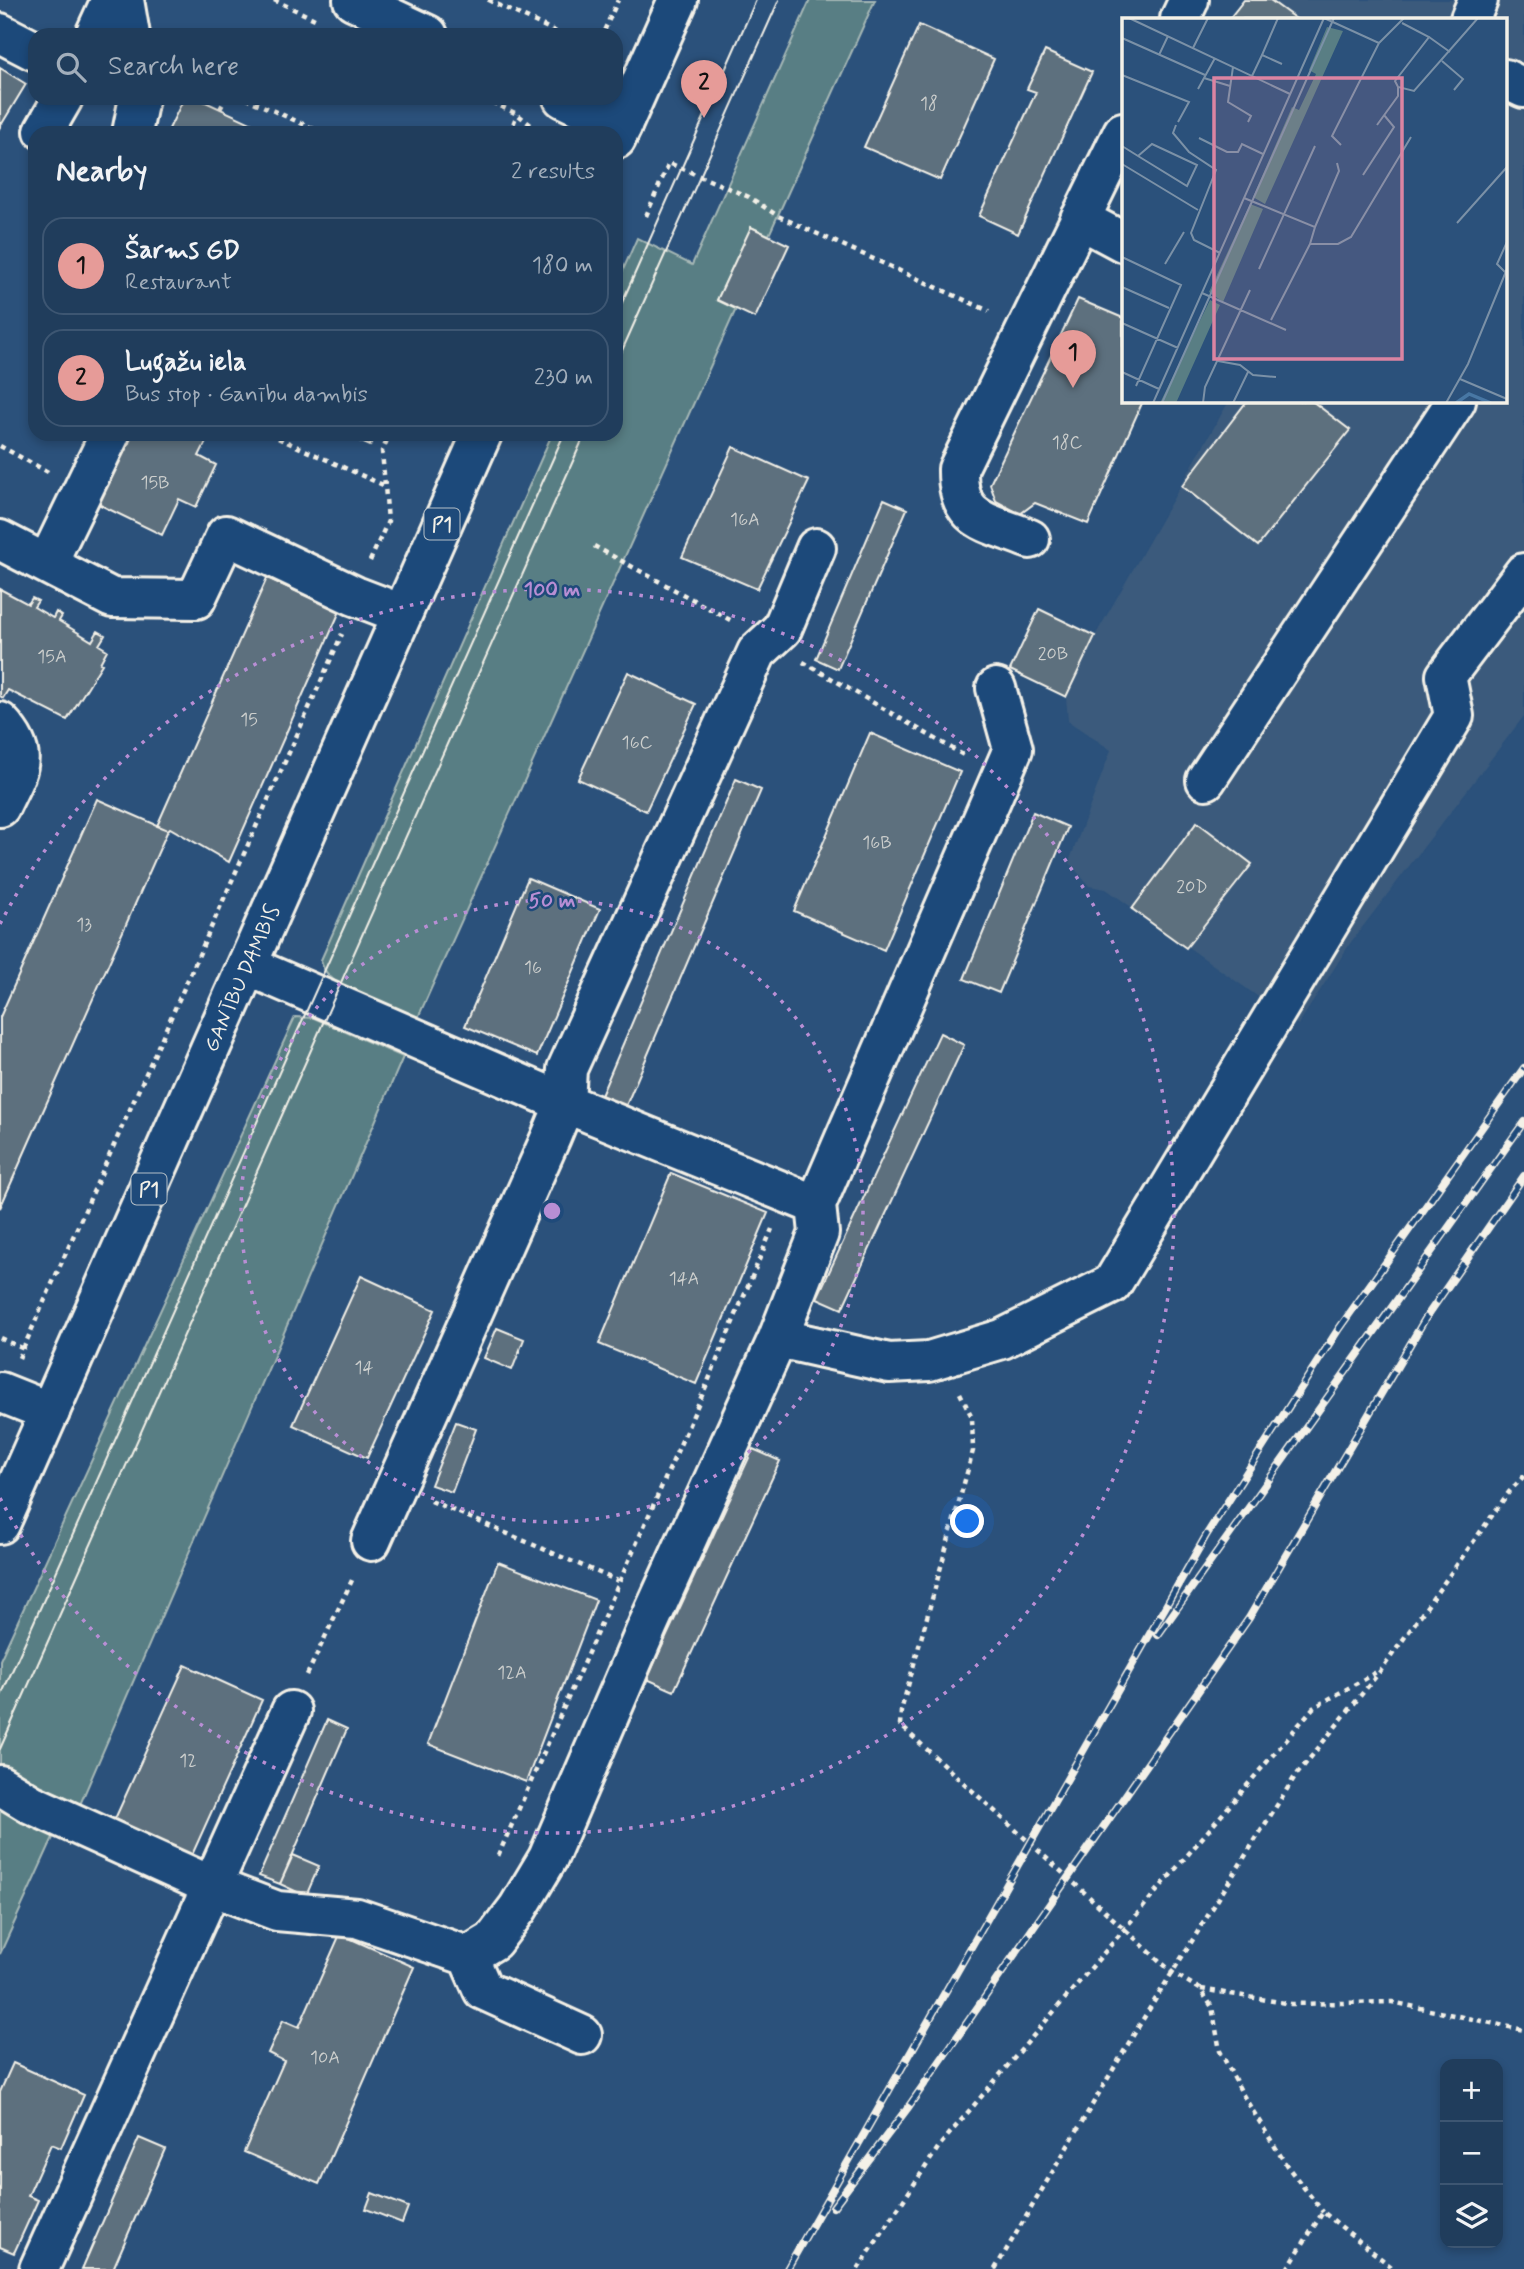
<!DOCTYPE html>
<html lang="en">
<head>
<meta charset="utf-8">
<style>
  :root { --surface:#203d5c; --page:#2d4865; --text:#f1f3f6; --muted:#a2aebb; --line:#3d5672; --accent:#e69b98 }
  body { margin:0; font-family:Mynerve,sans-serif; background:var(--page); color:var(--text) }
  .controls { position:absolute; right:21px; bottom:21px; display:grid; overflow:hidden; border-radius:14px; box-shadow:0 4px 10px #0003 }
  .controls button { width:63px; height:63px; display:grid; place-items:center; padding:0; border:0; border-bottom:2px solid var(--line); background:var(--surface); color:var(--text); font:35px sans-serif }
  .you { position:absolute; left:968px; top:1522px; width:24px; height:24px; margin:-18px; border:5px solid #fff; border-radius:50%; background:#1a73e8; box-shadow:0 0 0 10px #1a73e833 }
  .badge { display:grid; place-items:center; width:46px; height:46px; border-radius:50%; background:var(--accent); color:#111; font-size:23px; font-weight:700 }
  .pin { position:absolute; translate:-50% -58px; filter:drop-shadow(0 2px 4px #0008) }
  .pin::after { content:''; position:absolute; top:37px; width:24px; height:21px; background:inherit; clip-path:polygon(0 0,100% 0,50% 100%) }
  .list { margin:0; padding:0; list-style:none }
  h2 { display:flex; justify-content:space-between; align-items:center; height:91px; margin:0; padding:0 28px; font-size:30px }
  h2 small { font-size:23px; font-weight:400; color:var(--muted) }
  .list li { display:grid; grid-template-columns:46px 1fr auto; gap:21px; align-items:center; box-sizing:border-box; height:98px; margin:0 14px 14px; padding:0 14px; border:2px solid var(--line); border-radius:21px }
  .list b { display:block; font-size:26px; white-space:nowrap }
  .list p { margin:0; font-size:23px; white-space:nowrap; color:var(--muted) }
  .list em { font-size:23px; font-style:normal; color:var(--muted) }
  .icon { flex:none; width:38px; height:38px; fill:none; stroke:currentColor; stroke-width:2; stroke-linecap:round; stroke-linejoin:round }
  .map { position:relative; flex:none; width:1524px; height:2269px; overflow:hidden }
  .search { position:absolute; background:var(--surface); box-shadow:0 4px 10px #0003; left:28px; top:28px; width:595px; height:77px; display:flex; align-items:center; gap:18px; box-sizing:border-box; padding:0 24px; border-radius:21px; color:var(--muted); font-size:26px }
  .panel { position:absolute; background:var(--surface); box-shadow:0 4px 10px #0003; left:28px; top:126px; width:595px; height:315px; border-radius:21px }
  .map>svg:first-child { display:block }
  .built { fill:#3a5a7c }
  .green { fill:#597e84; stroke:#a6b8b6; stroke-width:2 }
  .building { fill:#5d6f7e; stroke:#f4f1e8; stroke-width:2 }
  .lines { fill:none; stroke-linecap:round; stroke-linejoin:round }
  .minor-casing { stroke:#f4f1e8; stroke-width:44 }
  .major-casing { stroke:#f4f1e8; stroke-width:44 }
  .path { stroke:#f4f1e8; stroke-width:4.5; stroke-dasharray:5 5; stroke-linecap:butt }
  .minor { stroke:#1f4a7a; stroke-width:38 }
  .major { stroke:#1f4a7a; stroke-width:38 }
  .tram { stroke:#f4f1e8; stroke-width:2 }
  .rail-casing { stroke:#f4f1e8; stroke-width:8 }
  .rail { stroke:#1f4a7a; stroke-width:5; stroke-dasharray:16; stroke-linecap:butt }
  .ring { fill:none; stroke:#b88ed4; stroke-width:3.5; stroke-dasharray:3.5 7 }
  .labels { text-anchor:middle; stroke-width:5; stroke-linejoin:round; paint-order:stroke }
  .number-label { font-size:18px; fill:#ced0ce }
  .shield { fill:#1f4a7a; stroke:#b4bfc7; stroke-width:2 }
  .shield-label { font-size:19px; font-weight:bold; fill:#f4f1e8 }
  .street-label { font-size:21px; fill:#f4f1e8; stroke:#1f4a7a }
  .inset-river { fill:none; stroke:#4877a4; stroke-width:3.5 }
  .inset-road { fill:none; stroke:#7b91a7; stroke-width:2 }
  .view { fill:#db84a2; fill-opacity:0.15; stroke:#db84a2; stroke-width:3.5 }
  .inset-edge { fill:none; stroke:#f4f1e8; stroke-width:3.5 }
  .centre { fill:#b88ed4; stroke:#1f4a7a; stroke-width:3.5 }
  .ring-label { font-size:21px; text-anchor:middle; font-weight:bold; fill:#b88ed4; stroke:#1f4a7a; stroke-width:5; stroke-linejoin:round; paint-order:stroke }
</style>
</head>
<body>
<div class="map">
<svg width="1524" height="2269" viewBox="0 0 1524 2269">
  <rect width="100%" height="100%" fill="#2b517b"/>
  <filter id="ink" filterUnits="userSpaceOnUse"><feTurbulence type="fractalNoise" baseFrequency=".0143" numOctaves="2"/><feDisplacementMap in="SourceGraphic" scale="14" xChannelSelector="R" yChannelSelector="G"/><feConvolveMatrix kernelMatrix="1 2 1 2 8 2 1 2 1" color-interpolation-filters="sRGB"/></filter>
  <g filter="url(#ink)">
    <path class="built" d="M 1244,0 L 1524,0 L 1524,716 L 1351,942 L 1298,1025 L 1106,889 L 1089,886 L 1069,862 L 1111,750 L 1068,721 L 1066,697 L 1095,636 L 1229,401 L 1505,401 L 1505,19 L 1229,19 Z"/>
    <path class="green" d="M 810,0 L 875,0 L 769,235 L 751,227 L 717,300 L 736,309 L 417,1020 C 391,1009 325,990 321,960 L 552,434 L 616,434 L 616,286 L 637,238 L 692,265 Z
      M 295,1017 L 314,1018 L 403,1057 L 79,1807 L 0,1772 L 0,1660 Z
      M 0,1806 L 56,1831 L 0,1954 Z"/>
    <path class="building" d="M 1244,0 L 1270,0 L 1296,19 L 1229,19 Z
      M 919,25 L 994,59 L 940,180 L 864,147 Z
      M 1045,51 L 1092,72 L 1018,234 L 979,216 L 1036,92 L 1027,89 Z
      M 0,68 L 26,84 L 0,127 Z
      M 184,98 L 197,98 L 272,133 L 167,133 Z
      M 751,227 L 789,245 L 755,318 L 717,300 Z
      M 1078,299 L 1123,318 L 1123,401 L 1143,401 L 1088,524 L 1035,503 L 1020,514 L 996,501 L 990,484 Z
      M 1247,401 L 1312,401 L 1350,430 L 1258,546 L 1182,486 Z
      M 125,434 L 210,434 L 199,456 L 216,465 L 196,507 L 179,499 L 162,535 L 92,501 Z
      M 344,434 L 375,434 L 370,446 Z
      M 733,447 L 809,481 L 757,589 L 682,557 Z
      M 884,499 L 907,509 L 838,669 L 816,659 Z
      M 267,578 L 340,611 L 229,862 L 170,828 L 168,830 L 157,826 Z
      M 0,589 L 28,604 L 32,598 L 38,601 L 34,607 L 53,618 L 56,612 L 62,616 L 59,621 L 92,641 L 98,631 L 105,635 L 99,645 L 107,650 L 100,663 L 102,664 L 67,720 L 8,690 L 3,698 L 0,696 Z
      M 1039,609 L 1095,636 L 1066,697 L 1010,670 Z
      M 628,672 L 696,704 L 646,811 L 578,779 Z
      M 870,733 L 960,772 L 884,950 L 794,911 Z
      M 736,779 L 761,790 L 625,1108 L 600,1098 Z
      M 97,799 L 168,830 L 0,1208 L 0,1017 Z
      M 1033,812 L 1068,827 L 999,993 L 964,979 Z
      M 1197,822 L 1252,864 L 1186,948 L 1132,909 Z
      M 528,878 L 600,909 L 537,1056 L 465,1026 Z
      M 940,1033 L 964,1045 L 842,1309 L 817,1298 Z
      M 671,1173 L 768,1213 L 696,1384 L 599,1344 Z
      M 361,1276 L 435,1310 L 367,1458 L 293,1425 Z
      M 497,1328 L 524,1339 L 512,1370 L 484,1358 Z
      M 456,1422 L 476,1429 L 452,1492 L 431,1485 Z
      M 753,1449 L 780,1461 L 674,1691 L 647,1679 Z
      M 498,1562 L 596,1600 L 526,1782 L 428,1744 Z
      M 185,1665 L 262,1700 L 192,1855 L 114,1821 Z
      M 327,1720 L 347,1729 L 280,1884 L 259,1876 Z
      M 293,1855 L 319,1866 L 306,1896 L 280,1884 Z
      M 340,1934 L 414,1967 L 319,2184 L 244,2152 L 284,2061 L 268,2053 L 283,2020 L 299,2027 Z
      M 13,2063 L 84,2095 L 61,2148 L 51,2144 L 28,2196 L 38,2200 L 14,2253 L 0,2247 L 0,2092 Z
      M 139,2138 L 165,2149 L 113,2269 L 82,2269 Z
      M 372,2193 L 408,2207 L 402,2223 L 366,2209 Z"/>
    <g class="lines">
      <defs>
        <path id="minor" d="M 124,0 L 130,35
          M 353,0 L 428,35
          M 1180,19 L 1189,0
          M 1470,19 L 1478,0
          M 0,33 L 35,51
          M 95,35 L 111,0
          M 1505,79 L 1524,88
          M 563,98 L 622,126
          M 44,131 L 63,98
          M 132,133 L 139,98
          M 1080,219 L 1123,242
          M 1030,539 C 987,521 957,523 958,469 L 1123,132
          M 0,540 L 112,598 L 196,599 L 226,535 L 355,596 L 402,614
          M 47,564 L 110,434
          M 0,722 C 32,756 17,770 0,807
          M 1206,780 L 1456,401
          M 248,966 L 565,1103 L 816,1205 L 819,1233 L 778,1338 L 889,1363 L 929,1361 L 1002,1339 L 1112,1284 L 1454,716 L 1446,676 L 1524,573
          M 816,1205 L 1013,749 L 996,688
          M 0,1392 L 50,1412
          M 371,1541 L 551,1137 L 565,1103 L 567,1069 L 757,652 L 782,629 L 816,548
          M 0,1785 L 31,1804 L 212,1886 L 277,1911 L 357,1918 L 468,1956 L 483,1990 L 582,2035
          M 468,1956 L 493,1941 L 518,1908 L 548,1858 L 648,1625 L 778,1338
          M 39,2269 L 291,1711"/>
        <g id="major">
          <path d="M 616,139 L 678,0"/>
          <path id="s1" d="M 0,1524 L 482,434"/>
        </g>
      </defs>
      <use href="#minor" class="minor-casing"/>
      <use href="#major" class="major-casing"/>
      <path class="path" d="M 274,0 L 317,20
        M 488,0 L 563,35
        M 596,35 L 604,31 L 618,0
        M 245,98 L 323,133
        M 483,98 L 517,114 L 531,125
        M 220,109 L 226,98
        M 510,133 L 517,114
        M 646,216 L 669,163 L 749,197 L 778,216 L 989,311
        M 269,434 L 383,485
        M 0,446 L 48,472
        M 594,546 L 732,621
        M 370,561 L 388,521 L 382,451 L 390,434
        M 803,662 L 965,756
        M 0,1338 L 24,1349
        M 19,1358 L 342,634
        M 960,1393 L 972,1417 L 973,1451 L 901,1711 L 900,1725 L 1173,1973 L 1200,1989 L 1212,2007 L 1220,2051 L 1243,2095 L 1287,2166 L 1323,2212
        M 431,1501 L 618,1581
        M 307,1675 L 354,1576
        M 498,1856 L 707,1384 L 772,1229
        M 1201,1989 L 1291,2004 L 1392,2002 L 1524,2030
        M 858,2269 L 940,2145 L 1313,1708 L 1380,1670
        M 995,2269 L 1140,2024 L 1294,1778 L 1382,1669 L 1509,1492 L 1524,1476
        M 1287,2269 L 1323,2212 L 1394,2269"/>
      <use href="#minor" class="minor"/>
      <use href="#major" class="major"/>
      <path class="tram" d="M 616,316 L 756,0
        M 616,364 L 779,0
        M 0,1698 L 564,434
        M 0,1749 L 585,434"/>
      <defs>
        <path id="rail" d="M 1158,1635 L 1524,1122
          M 833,2207 L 909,2106 L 1249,1618 L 1425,1319 L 1524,1176
          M 787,2269 L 1207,1534 L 1338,1330 L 1524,1068"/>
      </defs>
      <use href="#rail" class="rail-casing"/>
      <use href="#rail" class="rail"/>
    </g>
  </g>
  <g class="ring">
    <circle cx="552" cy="1211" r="311"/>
    <path d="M0 924A622 622 0 1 1 0 1498"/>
  </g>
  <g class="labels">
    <g class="number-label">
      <text x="929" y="109">18</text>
      <text x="1067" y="448">18C</text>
      <text x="155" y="488">15B</text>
      <text x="745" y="525">16A</text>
      <text x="1053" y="659">20B</text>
      <text x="52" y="662">15A</text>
      <text x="249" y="725">15</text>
      <text x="637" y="748">16C</text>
      <text x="877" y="848">16B</text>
      <text x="1192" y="892">20D</text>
      <text x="84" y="930">13</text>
      <text x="533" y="973">16</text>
      <text x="684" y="1284">14A</text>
      <text x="364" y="1373">14</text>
      <text x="512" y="1678">12A</text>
      <text x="188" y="1766">12</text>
      <text x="325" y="2063">10A</text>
    </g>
    <g class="shield">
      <rect x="424.5" y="508.5" width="35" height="31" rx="5"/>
      <rect x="131.5" y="1173.5" width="35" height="31" rx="5"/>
    </g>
    <g class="shield-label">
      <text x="442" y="531">P1</text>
      <text x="149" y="1196">P1</text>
    </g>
    <g class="street-label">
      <text dy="7" stroke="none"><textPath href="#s1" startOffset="597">GANĪBU DAMBIS</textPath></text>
    </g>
  </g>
  <g transform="translate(1122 18)">
    <rect width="385" height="385" fill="#2b517b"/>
    <path d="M 205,9 L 221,13 L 143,186 L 131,179 L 170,89 L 177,92 L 194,56 L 187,52 ZM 128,186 L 141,191 L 101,284 L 87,274 ZM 88,282 L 98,287 L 54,385 L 38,385 Z" fill="#597e84"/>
    <path class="inset-river" d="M 334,385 L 347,376 L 369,385"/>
    <path class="inset-road" d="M 7,0 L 168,76M 156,0 L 140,37 L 160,46M 202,0 L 257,25 L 210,118 L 219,127M 280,5 L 307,19 L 273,63 L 276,69 L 292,73 L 356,0M 307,19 L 328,34M 0,20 L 83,57M 257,25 L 282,0M 71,30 L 86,0M 37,37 L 46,18M 320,43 L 341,61 L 332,72M 111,49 L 106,84 L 129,98 L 126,104M 0,57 L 67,84 L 56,104M 130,58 L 140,37M 82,60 L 108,68M 76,71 L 93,40M 54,107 L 51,115 L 67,134 L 94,152 L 69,215 L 72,222 L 98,235M 255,107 L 276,78 L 276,69M 77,120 L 105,134 L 116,134 L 120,126 L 141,136M 0,128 L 16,138 L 65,168 L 75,147 L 30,126 L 16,138M 0,146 L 76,192M 241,157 L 272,109 L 262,97M 122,180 L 193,209 L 188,226 L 216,226 L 229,219 L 289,119M 335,205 L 385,149M 193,209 L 217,153 L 215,145M 0,239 L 59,267 L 14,368M 43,246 L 62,214M 137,251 L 193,128M 383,254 L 375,246 L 385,224M 0,269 L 47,290M 80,275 L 164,312M 149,302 L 188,226M 0,305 L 56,330M 96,343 L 118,347 L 131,357 L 154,359M 0,354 L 37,371M 338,361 L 385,381M 31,385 L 202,0M 40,385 L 212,0M 81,385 L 83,369 L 128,272M 111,385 L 126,354M 324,385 L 346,346 L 385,251"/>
    <path class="view" d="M 92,60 L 280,60 L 280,341 L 92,341 Z"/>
    <rect width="385" height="385" class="inset-edge"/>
  </g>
  <circle cx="552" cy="1211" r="10" class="centre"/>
  <g class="ring-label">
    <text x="552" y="596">100 m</text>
    <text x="552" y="907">50 m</text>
  </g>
</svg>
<div class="controls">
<button>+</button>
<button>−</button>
<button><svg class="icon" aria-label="layers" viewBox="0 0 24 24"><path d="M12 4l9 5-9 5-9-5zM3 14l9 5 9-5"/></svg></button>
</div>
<div class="you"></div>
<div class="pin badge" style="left:1073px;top:388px">1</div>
<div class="pin badge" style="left:704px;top:118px">2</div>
<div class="search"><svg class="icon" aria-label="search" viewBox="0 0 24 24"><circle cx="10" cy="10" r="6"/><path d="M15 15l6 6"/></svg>Search here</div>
<section class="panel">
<h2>Nearby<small>2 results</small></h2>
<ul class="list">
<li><span class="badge">1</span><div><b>Šarms GD</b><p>Restaurant</p></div><em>180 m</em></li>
<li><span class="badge">2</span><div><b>Lugažu iela</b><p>Bus stop · Ganību dambis</p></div><em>230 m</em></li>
</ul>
</section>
</div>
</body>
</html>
